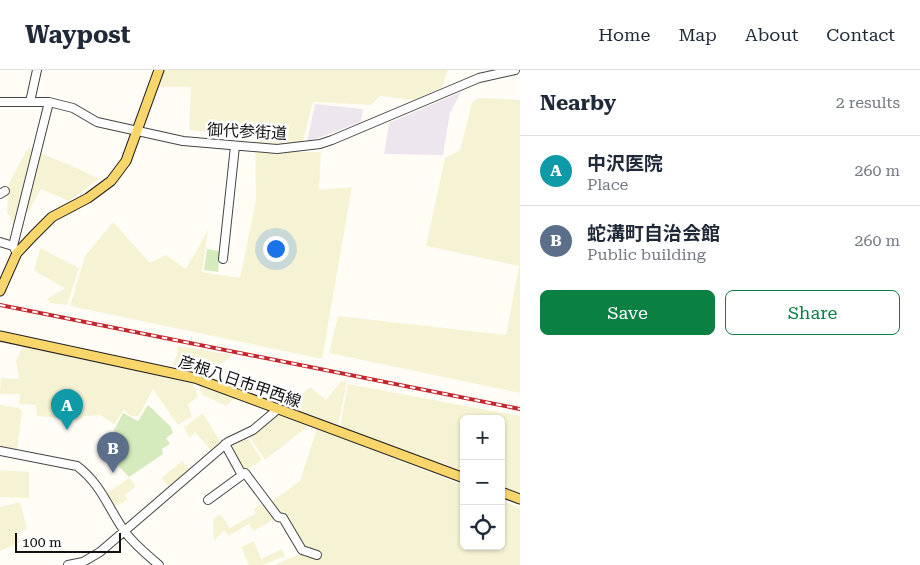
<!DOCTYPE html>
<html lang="en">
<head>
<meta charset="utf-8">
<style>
  :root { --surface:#fff; --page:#f2f2f3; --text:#1f2937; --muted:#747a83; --line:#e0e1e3; --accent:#0b8043 }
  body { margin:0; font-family:"Roboto Serif","Noto Sans JP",serif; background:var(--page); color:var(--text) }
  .controls { position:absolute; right:15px; bottom:15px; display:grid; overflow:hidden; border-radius:8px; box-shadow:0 1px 4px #0004 }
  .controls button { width:45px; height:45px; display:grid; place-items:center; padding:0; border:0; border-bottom:1px solid var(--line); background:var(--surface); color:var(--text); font:25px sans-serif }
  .scale { position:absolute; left:15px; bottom:12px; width:106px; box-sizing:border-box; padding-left:5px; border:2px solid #111; border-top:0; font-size:14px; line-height:18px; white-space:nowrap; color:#111; -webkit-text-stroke:4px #fff; paint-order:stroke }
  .you { position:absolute; left:275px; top:178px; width:18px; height:18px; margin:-12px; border:4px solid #fff; border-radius:50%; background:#1a73e8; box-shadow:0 0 0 8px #1a73e833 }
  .badge { display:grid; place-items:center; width:32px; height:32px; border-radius:50%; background:var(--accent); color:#fff; font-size:16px; font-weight:700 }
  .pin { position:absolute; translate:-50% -41px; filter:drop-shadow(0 1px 2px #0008) }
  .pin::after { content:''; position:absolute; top:26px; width:18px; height:15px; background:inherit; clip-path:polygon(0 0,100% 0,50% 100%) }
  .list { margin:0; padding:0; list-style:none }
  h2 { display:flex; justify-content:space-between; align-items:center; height:65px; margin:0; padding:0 20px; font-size:21px }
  h2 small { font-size:16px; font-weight:400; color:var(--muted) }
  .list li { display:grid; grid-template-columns:32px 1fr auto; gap:15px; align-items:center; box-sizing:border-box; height:70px; padding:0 20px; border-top:1px solid var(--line) }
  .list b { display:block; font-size:19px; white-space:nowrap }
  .list p { margin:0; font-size:16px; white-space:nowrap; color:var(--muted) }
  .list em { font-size:16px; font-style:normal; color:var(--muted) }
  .actions { display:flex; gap:10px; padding:15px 20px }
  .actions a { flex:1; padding:11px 0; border:1px solid var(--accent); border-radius:8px; text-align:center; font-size:18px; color:var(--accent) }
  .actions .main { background:var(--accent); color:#fff }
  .icon { flex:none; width:28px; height:28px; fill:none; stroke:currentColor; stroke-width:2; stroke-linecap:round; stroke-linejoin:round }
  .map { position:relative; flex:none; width:520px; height:495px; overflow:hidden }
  header { display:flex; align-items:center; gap:30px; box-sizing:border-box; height:70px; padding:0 25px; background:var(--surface); border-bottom:1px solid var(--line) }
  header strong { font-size:24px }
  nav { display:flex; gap:28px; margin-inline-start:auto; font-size:18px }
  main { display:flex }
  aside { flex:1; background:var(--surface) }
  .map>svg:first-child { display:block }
  .industrial { fill:#eee6ef }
  .farmland { fill:#f6f3d4 }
  .green { fill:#d5ebbd }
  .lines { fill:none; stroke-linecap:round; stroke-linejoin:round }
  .minor-casing { stroke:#444; stroke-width:10 }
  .major-casing { stroke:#222; stroke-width:11 }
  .minor { stroke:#fff; stroke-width:8 }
  .major { stroke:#f9d66b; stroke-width:9 }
  .rail-casing { stroke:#c4262e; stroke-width:4 }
  .rail { stroke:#fff; stroke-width:2; stroke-dasharray:5.5; stroke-linecap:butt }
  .labels { text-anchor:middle; stroke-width:5; stroke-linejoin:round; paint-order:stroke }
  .street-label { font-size:16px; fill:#111; stroke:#fff }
</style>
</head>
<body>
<header>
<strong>Waypost</strong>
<nav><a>Home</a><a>Map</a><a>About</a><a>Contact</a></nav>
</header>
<main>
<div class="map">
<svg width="520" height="495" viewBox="0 0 520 495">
  <rect width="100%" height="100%" fill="#fffdf5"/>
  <path class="industrial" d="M 461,22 L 450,43 L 443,85 L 384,84 L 389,53 Z
    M 315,34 L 363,39 L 361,52 L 307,72 Z"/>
  <path class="farmland" d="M 164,0 L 448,0 L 442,17 L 415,30 L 380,26 L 371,35 L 313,32 L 300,82 L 321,82 L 319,120 L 352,117 L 322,289 L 70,236 L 85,186 L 113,152 L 150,193 L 166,185 L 186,199 L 208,160 L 202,202 L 240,208 L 256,129 L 255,67 L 189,60 L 191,17 L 159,17 Z
    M 483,28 L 520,30 L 520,323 L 329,283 L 338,246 L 506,265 L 519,196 L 426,176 L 445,88 L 460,80 L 472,33 L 476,29 Z
    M 28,78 L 72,96 L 99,109 L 69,131 L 41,119 L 28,142 L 14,154 L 7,142 L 9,113 Z
    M 40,178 L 79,198 L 67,235 L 50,233 L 47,229 L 65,218 L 34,201 Z
    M 23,275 L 192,311 L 198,327 L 188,334 L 192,346 L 178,355 L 153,319 L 139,346 L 130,346 L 124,340 L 114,354 L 100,345 L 84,346 L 78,351 L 60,347 L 59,348 L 37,346 L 36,335 L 19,334 L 20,324 L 0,324 L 1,308 L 19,309 L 16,291 Z
    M 178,276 L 232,285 L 207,306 L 172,295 L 177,285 Z
    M 341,311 L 347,312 L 338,355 L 288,336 L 310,317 L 326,330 Z
    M 348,314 L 520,346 L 520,426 L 501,419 L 501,349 L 464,349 L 464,404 L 340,356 Z
    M 198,315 L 235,328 L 226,336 L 203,325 Z
    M 0,335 L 19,338 L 22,341 L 17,380 L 0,378 Z
    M 203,343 L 221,373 L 212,382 L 195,362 L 189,368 L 184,357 Z
    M 277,345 L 306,354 L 307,357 L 265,390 L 249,366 Z
    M 317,358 L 464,416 L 464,476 L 501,476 L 501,430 L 520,438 L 520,495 L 274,495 L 305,482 L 284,441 L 281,443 L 274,438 L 271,432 L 300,411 Z
    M 247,367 L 262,390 L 245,401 L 231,378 Z
    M 182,391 L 192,401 L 171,419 L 161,408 Z
    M 0,400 L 29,402 L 29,428 L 0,427 Z
    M 129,408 L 136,416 L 125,425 L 127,430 L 115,436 L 107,423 Z
    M 20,432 L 27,459 L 17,463 L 20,472 L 0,481 L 0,437 Z
    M 265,432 L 276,448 L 254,461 L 249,454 L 228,466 L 224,460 L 214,471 L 213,450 L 220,444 L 230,458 L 256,443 L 253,440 Z
    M 254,471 L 261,489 L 282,479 L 285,486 L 263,495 L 249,495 L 241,477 Z"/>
  <path class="green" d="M 207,179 L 220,181 L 218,202 L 204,200 Z
    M 148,335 L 170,356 L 173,363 L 166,368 L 170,374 L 162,379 L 163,384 L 129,407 L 112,389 L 127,372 L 116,366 L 113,368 L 111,366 L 123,343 L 138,351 Z"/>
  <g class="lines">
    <defs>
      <path id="minor" d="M 0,32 L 49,32 L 73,38 L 97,52 L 183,71 L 277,79 L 320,74 L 332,70 L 479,8 L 515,0
        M 30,32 L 37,0
        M 0,124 L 5,121
        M 0,172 L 13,176
        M 17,183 L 13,176 L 49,32
        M 223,189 L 235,76
        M 225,374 L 242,405
        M 0,381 L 77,396 C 102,415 108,438 125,462 C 135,475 147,485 159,495
        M 208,430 L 245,403 L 278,447 L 283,448 L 302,480 L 317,485
        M 68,495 L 83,492 L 100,482 L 228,372 L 253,360 L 278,339"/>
      <path id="major" d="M 0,221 L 17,183 L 33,166 L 52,147 L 88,128 L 111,111 L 126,91 L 159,0
        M 0,266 L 195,308 L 464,408
        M 501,422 L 520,429"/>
    </defs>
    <use href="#minor" class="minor-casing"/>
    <use href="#major" class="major-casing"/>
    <use href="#minor" class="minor"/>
    <use href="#major" class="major"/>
    <defs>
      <path id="rail" d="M 0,235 L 520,339"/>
    </defs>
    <use href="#rail" class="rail-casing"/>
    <use href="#rail" class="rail"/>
  </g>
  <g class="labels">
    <g class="street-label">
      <text transform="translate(247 61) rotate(3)" y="6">御代参街道</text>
      <text transform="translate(240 311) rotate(19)" y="6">彦根八日市甲西線</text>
    </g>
  </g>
</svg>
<div class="controls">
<button>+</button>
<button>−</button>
<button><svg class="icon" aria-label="locate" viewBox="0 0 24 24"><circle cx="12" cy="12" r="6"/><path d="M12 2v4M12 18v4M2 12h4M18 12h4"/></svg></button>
</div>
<div class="scale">100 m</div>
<div class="you"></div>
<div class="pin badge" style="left:67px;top:360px;background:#0f9aa8">A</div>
<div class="pin badge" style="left:113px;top:403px;background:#5c6f8a">B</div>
</div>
<aside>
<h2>Nearby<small>2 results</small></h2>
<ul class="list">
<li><span class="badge" style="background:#0f9aa8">A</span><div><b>中沢医院</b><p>Place</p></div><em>260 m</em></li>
<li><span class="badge" style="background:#5c6f8a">B</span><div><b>蛇溝町自治会館</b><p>Public building</p></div><em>260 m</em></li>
</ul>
<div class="actions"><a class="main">Save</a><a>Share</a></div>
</aside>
</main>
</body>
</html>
